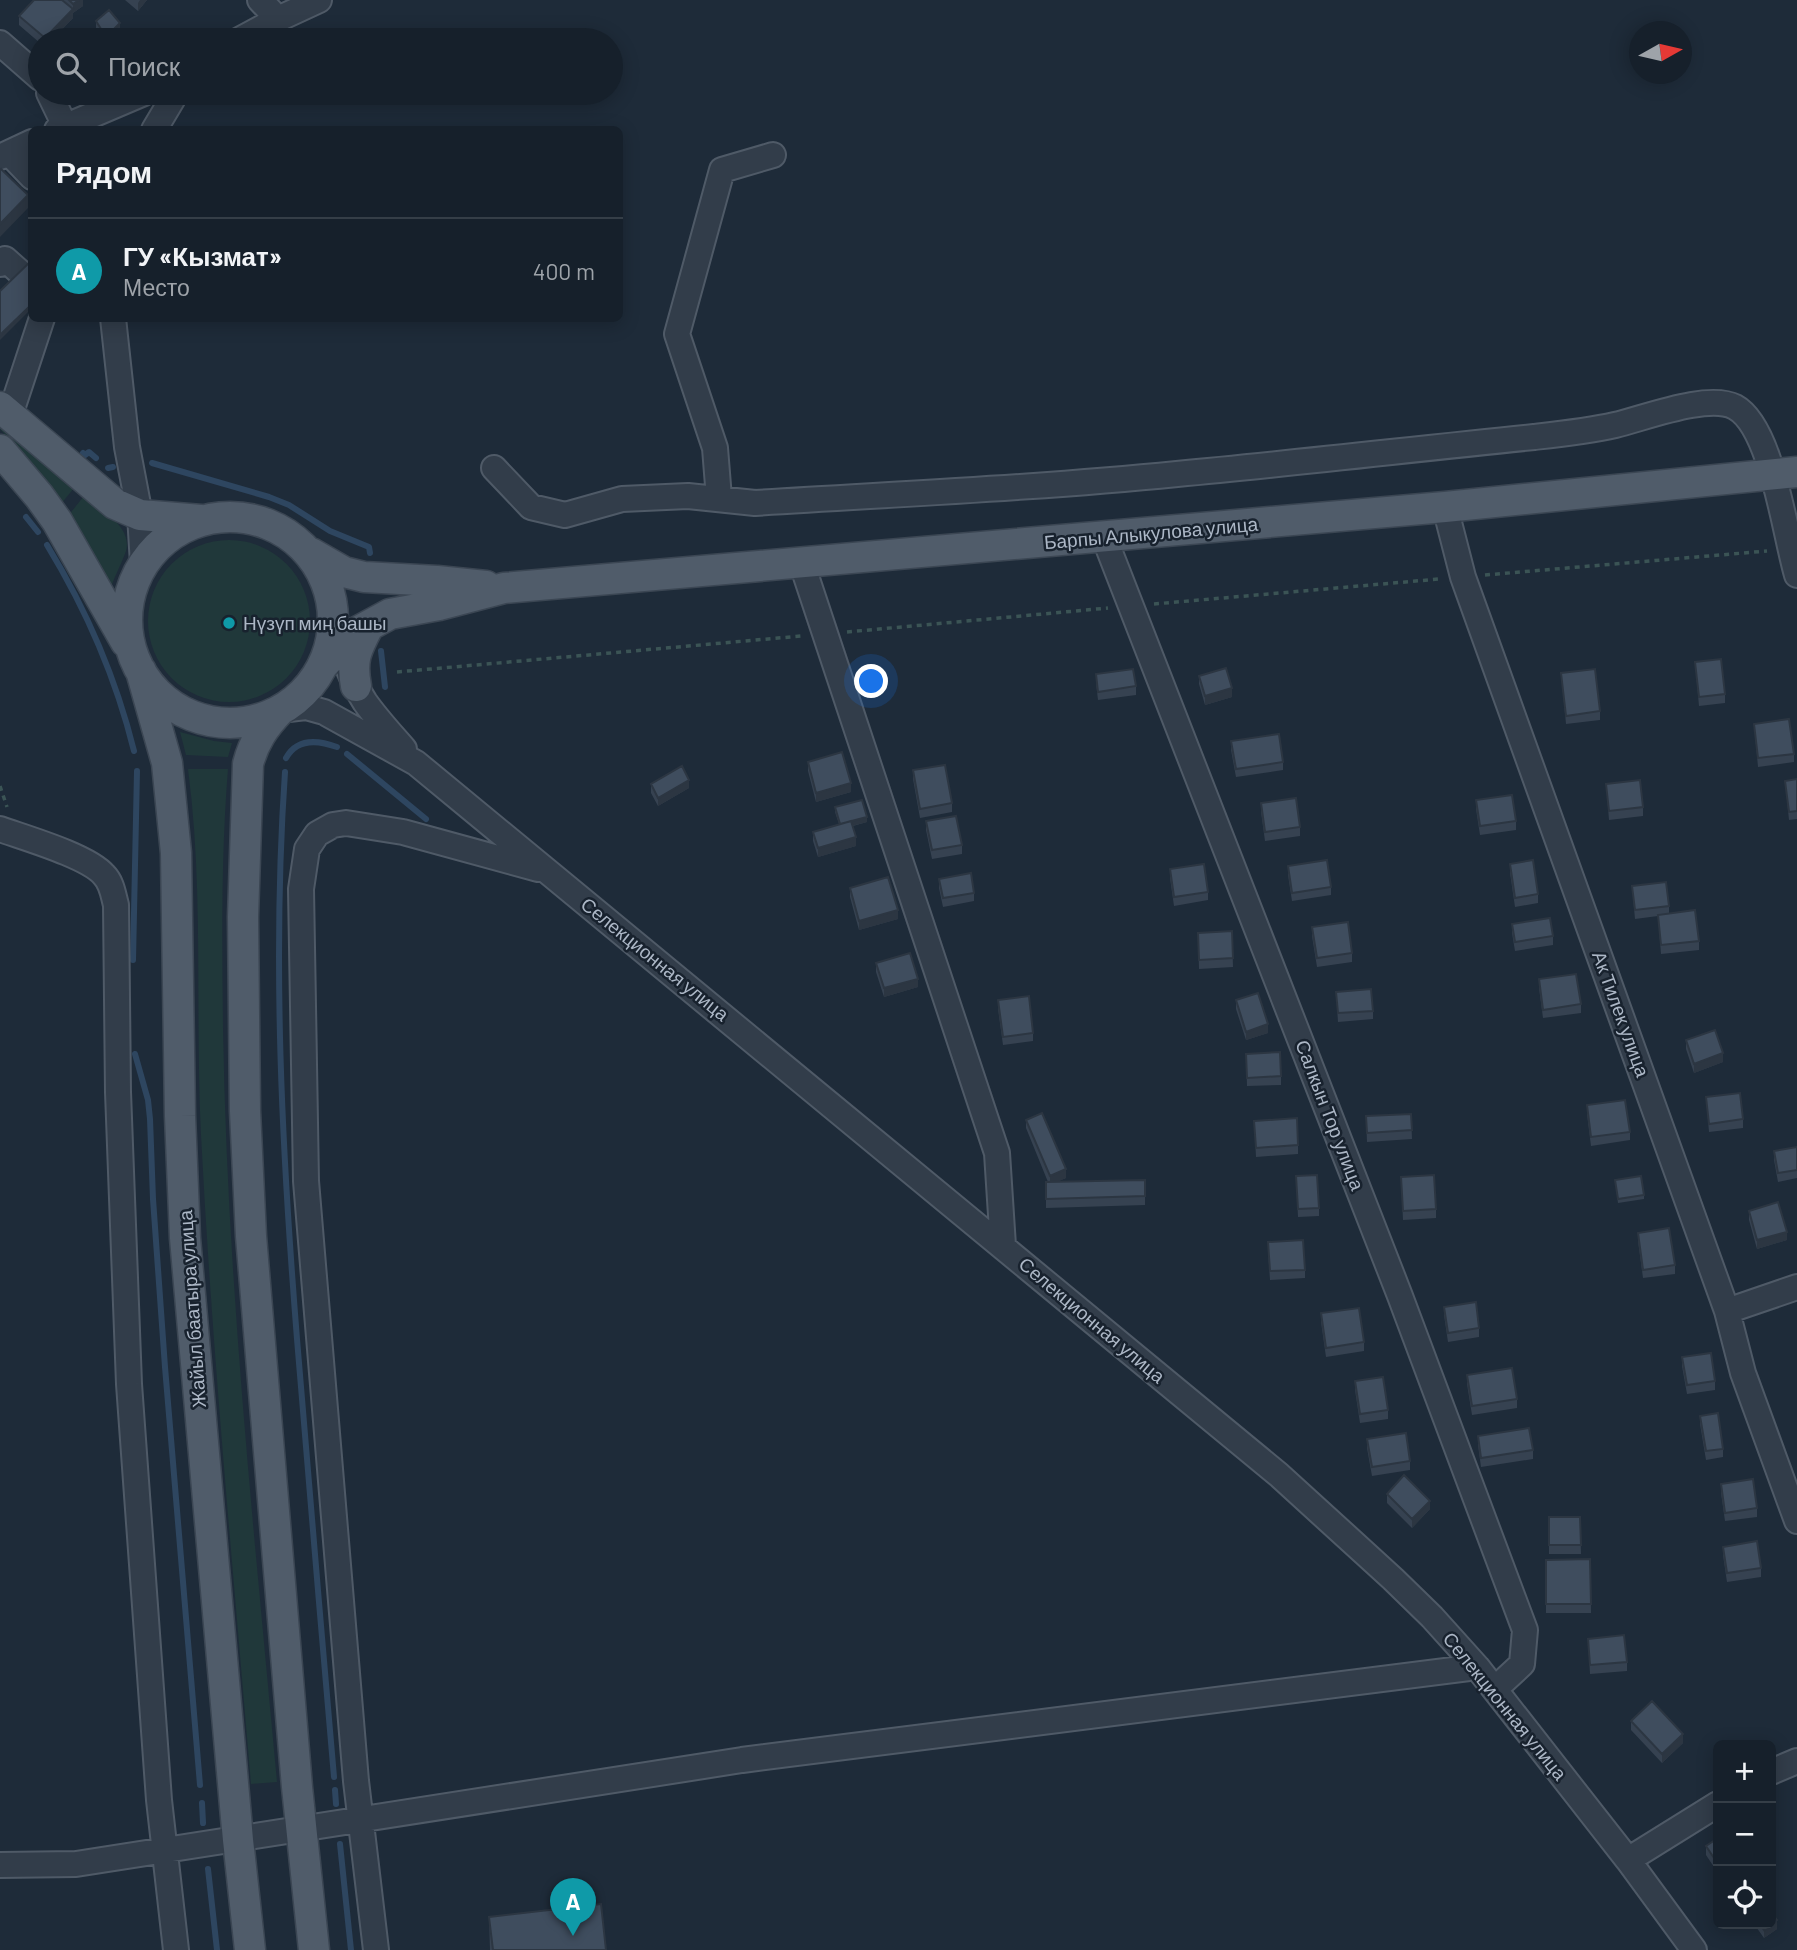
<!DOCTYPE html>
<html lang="ru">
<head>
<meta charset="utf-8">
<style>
  :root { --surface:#16202b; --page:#1f2833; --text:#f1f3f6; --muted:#9ea3a9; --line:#353e47; --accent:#78b3ff }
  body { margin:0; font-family:Barlow,sans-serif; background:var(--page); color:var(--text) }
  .controls { position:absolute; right:21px; bottom:21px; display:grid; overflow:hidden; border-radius:10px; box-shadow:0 4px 18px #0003 }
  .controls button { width:63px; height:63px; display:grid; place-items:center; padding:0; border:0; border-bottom:2px solid var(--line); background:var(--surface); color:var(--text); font:35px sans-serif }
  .compass { position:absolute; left:1629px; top:21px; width:63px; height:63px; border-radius:50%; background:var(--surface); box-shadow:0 4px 18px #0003; rotate:82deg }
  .you { position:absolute; left:872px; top:682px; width:24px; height:24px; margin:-18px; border:5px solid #fff; border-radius:50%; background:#1a73e8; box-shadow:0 0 0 10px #1a73e833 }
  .badge { display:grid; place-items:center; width:46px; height:46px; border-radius:50%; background:var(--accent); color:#fff; font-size:23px; font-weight:700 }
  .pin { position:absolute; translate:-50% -58px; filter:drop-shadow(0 2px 4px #0008) }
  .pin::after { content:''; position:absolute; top:37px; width:24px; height:21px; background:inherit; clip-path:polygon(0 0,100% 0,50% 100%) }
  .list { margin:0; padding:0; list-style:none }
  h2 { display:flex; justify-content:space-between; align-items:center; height:91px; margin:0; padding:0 28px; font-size:30px }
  h2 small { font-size:23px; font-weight:400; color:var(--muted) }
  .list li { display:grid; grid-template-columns:46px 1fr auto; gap:21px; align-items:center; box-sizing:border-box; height:105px; padding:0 28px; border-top:2px solid var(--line) }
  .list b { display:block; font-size:26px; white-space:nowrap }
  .list p { margin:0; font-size:23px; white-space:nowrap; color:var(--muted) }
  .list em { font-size:23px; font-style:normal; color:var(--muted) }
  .icon { flex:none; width:38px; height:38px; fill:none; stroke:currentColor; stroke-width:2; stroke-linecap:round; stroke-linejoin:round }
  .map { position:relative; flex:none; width:1797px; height:1950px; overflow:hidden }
  .search { position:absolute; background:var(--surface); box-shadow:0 4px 18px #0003; left:28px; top:28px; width:595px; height:77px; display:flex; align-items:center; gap:18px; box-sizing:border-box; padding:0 24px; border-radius:38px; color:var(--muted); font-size:26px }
  .panel { position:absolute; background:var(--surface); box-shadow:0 4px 18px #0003; left:28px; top:126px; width:595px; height:196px; border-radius:10px }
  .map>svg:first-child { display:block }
  .green { fill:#20383a }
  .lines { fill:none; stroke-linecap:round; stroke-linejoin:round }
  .stream { stroke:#2e4660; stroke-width:6 }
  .minor-casing { stroke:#4f5a67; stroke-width:28 }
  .major-casing { stroke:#3b4653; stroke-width:33 }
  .path { stroke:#3b5455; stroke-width:3.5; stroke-dasharray:5 5; stroke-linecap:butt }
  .minor { stroke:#323d4a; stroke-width:24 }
  .major { stroke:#505c6a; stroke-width:30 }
  .wall { fill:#364251 }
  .shaded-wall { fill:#2c3642 }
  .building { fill:#3f4d5e; stroke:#2c3642; stroke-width:2 }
  .culture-dot { fill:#0f9aa8; stroke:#18222e; stroke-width:2.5 }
  .labels { text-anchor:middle; stroke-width:5; stroke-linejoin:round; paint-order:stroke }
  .street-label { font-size:19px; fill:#acb7c6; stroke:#18222e }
  .poi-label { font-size:19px; fill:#acb7c6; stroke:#18222e; text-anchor:start }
</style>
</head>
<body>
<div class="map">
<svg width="1797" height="1950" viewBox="0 0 1797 1950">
  <rect width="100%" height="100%" fill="#1e2b39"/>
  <path class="green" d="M 0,426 L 74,488 L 61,504 L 22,453 L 0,429 Z
    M 84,496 C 100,509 133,527 126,551 C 122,563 115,575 111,587 L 83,535 L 68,516 Z
    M148 621a81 81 0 1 1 162 0a81 81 0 1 1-162 0Z
    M 180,732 L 214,741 L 232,743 L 228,757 L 186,755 Z
    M 188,769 L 228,769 C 221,855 222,942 223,1028 C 227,1280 254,1531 277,1782 L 251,1784 C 233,1568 212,1351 201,1135 C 195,1013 204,890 188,769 Z"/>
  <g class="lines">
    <path class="stream" d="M 83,453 L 85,455 L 89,452 L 96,458
      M 152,463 L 269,497 L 289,505 L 330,531 L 369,547 L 370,553
      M 108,468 L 113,467
      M 26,517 L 38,532
      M 47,545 C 86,609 116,678 134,751
      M 381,651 L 385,687
      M 347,754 L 426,819
      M 286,758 C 297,738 318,740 337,747
      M 285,772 C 272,961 282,1151 297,1339 C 308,1485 322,1631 334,1777
      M 133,960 L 137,771
      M 135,1054 L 148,1100 L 150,1119 L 153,1199 L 165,1367 L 200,1785
      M 335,1790 L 336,1804
      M 202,1803 L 203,1823
      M 340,1844 L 351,1950
      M 208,1869 L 217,1950"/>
    <defs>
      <path id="minor" d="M 260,0 L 278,19
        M 239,40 L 278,19 L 319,0
        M 0,43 L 40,78
        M 49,93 L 65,126
        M 57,130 L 144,93
        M 154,130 L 176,93
        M 9,153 L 32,177
        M 0,157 L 32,142
        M 0,264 L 5,259 L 32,283
        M 113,318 L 127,447 L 140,515 L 143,564
        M 10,415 L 42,318
        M 494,468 L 531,507 L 565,515 L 622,499 L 688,496 L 755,503 C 896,494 1037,488 1177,474 C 1296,463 1415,449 1534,437 C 1561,434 1589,431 1615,425 C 1645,418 1708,393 1735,407 C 1772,427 1785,535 1797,575
        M 719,498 L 715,448 L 677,334 L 722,170 L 773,155
        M 1445,507 L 1463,577 L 1727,1311 L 1743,1373 L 1797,1521
        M 1104,537 L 1400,1296 L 1525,1630 L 1522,1664 L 1495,1689
        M 802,564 L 997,1153 L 1003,1246
        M 333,614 C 340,644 348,676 365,702 C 377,719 391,734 404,749
        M 280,710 L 306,707 L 324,712 L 416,763 L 1279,1475 L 1393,1579 L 1432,1617 L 1477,1667 L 1628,1860 L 1694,1950
        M 0,829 C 25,838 88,856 104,875 C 112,883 113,894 116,905 L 118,1092 L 129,1384 L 159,1800 L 176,1950
        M 1727,1311 L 1797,1287
        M 1771,1772 L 1797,1761
        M 1628,1860 L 1718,1804
        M 0,1865 L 76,1864 L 742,1760 L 1477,1667
        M 376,1950 L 356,1781 L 306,1181 L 301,889 L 307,849 L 317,834 L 333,825 L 346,823 L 403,832 L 538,869"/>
      <path id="major" d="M 0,407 L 115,504 L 140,515 L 201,520
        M 0,450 L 39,496 L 57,521 L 126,642
        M127 620a103 103 0 1 1 206 0a103 103 0 1 1-206 0Z
        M 311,553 L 344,572 L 364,577 L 437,581 L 486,586
        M 322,666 L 355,633 L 390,614 L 439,605 L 504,588 L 1445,507 L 1797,472
        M 141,671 L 167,763 L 176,853 L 180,1116 L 185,1238 L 238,1840 L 250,1950
        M 356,686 C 351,660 356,650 368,627
        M 280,710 C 264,727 254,741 248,764 L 243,917 L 245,1111 L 251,1236 L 297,1787 L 314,1950"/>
    </defs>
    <use href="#minor" class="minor-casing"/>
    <use href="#major" class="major-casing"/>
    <path class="path" d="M 1485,575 L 1767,551
      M 1154,604 L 1439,579
      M 847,632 L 1108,608
      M 397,672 L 801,636
      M 0,786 L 7,807"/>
    <use href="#minor" class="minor"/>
    <use href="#major" class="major"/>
  </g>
  <path class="wall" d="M 34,0 L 83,0 L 83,6 L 73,13 L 73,18 L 52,40 L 40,40 L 40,43 L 19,25 L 19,16 Z
    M 125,0 L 147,0 L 138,11 Z
    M 96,21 L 120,32 L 112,40 L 103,40 L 96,29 Z
    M 1695,662 L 1725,694 L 1725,703 L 1699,706 Z
    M 1561,673 L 1600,711 L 1600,720 L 1566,724 Z
    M 1096,674 L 1136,686 L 1136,695 L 1098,700 L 1096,683 Z
    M 1199,676 L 1232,697 L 1205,705 L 1199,684 Z
    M 1754,724 L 1794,754 L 1794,762 L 1758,767 Z
    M 1231,741 L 1283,762 L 1283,770 L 1236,777 L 1231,750 Z
    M 808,762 L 851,792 L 816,802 L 808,771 Z
    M 913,770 L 952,803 L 952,812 L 920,818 L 913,779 Z
    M 1797,779 L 1797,819 L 1789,820 L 1785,781 Z
    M 651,784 L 689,788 L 658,806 L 651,793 Z
    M 1606,784 L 1643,807 L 1643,816 L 1609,820 Z
    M 1476,800 L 1516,821 L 1516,830 L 1480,835 L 1476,809 Z
    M 1261,803 L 1300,827 L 1300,836 L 1265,841 L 1261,812 Z
    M 835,807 L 867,822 L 853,826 L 856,846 L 818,857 L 813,841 L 813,832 L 839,824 L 835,812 Z
    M 926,821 L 962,845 L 962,854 L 932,859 L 926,830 Z
    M 1510,864 L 1538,894 L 1538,903 L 1515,907 L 1510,873 Z
    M 1288,866 L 1331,887 L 1331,895 L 1292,901 L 1288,875 Z
    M 1170,869 L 1208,892 L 1208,900 L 1174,906 L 1170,878 Z
    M 939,879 L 974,893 L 974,901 L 943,907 L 939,888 Z
    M 1632,886 L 1669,906 L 1669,913 L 1699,941 L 1699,950 L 1661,954 L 1658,916 L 1635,919 Z
    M 850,888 L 898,919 L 859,930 L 850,897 Z
    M 1512,924 L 1553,936 L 1553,945 L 1515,951 L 1512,933 Z
    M 1312,927 L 1352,953 L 1352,962 L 1317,967 L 1312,936 Z
    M 1232,931 L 1233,967 L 1199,969 L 1198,933 Z
    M 876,963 L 918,987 L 884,997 L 876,972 Z
    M 1539,979 L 1581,1004 L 1581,1013 L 1543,1018 L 1539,988 Z
    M 1336,992 L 1373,1011 L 1373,1019 L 1338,1022 Z
    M 998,1000 L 1033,1033 L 1033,1041 L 1003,1045 L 998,1009 Z
    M 1236,1000 L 1268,1033 L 1246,1040 L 1236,1009 Z
    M 1686,1040 L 1723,1062 L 1694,1073 L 1686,1049 Z
    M 1246,1054 L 1281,1076 L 1281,1085 L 1247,1086 Z
    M 1706,1097 L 1743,1119 L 1743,1128 L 1709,1132 Z
    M 1587,1105 L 1630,1132 L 1630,1140 L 1591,1146 L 1587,1114 Z
    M 1411,1114 L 1412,1139 L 1367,1142 L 1366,1116 Z
    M 1026,1120 L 1066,1178 L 1056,1182 L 1145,1180 L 1145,1205 L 1046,1208 L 1046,1182 L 1048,1182 L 1026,1128 Z
    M 1254,1121 L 1298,1145 L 1298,1154 L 1256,1157 Z
    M 1797,1147 L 1797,1178 L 1778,1182 L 1774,1160 L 1774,1151 Z
    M 1296,1176 L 1319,1208 L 1319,1216 L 1298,1217 Z
    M 1401,1177 L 1436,1209 L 1436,1218 L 1403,1220 Z
    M 1615,1180 L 1644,1195 L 1644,1199 L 1618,1203 Z
    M 1749,1211 L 1787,1240 L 1757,1249 L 1749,1220 Z
    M 1638,1233 L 1675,1265 L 1675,1274 L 1643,1278 L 1638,1241 Z
    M 1268,1251 L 1305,1270 L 1305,1278 L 1270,1280 Z
    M 1444,1307 L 1479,1328 L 1479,1337 L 1448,1342 L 1444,1315 Z
    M 1321,1313 L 1364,1342 L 1364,1351 L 1326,1357 L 1321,1322 Z
    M 1682,1357 L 1715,1381 L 1715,1390 L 1687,1394 L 1682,1366 Z
    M 1467,1375 L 1517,1399 L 1517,1408 L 1472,1415 L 1467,1384 Z
    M 1355,1381 L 1388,1410 L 1388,1419 L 1360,1423 L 1355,1390 Z
    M 1700,1416 L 1723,1449 L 1723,1457 L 1706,1460 L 1700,1424 Z
    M 1478,1436 L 1533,1450 L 1533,1459 L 1481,1467 L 1478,1445 Z
    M 1367,1439 L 1410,1461 L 1410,1470 L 1372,1476 L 1367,1448 Z
    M 1721,1484 L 1757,1508 L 1757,1517 L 1725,1521 L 1721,1493 Z
    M 1387,1494 L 1430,1509 L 1412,1528 L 1387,1503 Z
    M 1549,1517 L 1580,1517 L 1581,1554 L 1549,1554 Z
    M 1723,1547 L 1761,1568 L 1761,1577 L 1727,1582 L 1723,1555 Z
    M 1590,1559 L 1591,1613 L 1546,1613 L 1546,1560 Z
    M 1588,1639 L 1627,1662 L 1627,1671 L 1590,1674 Z
    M 1631,1721 L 1683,1743 L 1662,1763 L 1631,1730 Z
    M 1718,1838 L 1718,1873 L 1706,1855 L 1706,1846 Z
    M 489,1917 L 606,1950 L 490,1950 Z
    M 1754,1924 L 1771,1924 L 1777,1929 L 1764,1938 Z"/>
  <path class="shaded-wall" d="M 79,0 L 83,0 L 83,6 L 73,13 L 73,4 Z
    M 140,0 L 147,0 L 138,11 L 138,3 Z
    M 73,9 L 73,18 L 52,40 L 45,40 L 45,38 Z
    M 120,23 L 120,32 L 112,40 L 106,40 L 106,37 Z
    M 28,195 L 28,208 L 0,237 L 0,224 Z
    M 32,304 L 32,308 L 0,340 L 0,335 Z
    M 1232,688 L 1232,697 L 1205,705 L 1205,696 Z
    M 689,780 L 689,788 L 658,806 L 658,798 Z
    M 851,783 L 851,792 L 816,802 L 816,793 Z
    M 867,817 L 867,822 L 840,829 L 840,825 Z
    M 856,837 L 856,846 L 818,857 L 818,848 Z
    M 898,910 L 898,919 L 859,930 L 859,921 Z
    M 918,979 L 918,987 L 884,997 L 884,988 Z
    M 1268,1024 L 1268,1033 L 1246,1040 L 1246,1032 Z
    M 1723,1053 L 1723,1062 L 1694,1073 L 1694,1064 Z
    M 1066,1169 L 1066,1178 L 1050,1185 L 1050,1176 Z
    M 1787,1232 L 1787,1240 L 1757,1249 L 1757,1240 Z
    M 1430,1501 L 1430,1509 L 1412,1528 L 1412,1519 Z
    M 1683,1734 L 1683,1743 L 1662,1763 L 1662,1754 Z
    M 1777,1920 L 1777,1929 L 1764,1938 L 1764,1930 Z"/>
  <path class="building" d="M 34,0 L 62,0 L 73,9 L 45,38 L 19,16 Z
    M 69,0 L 79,0 L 73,4 Z
    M 109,10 L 120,23 L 106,37 L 96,21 Z
    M 1,169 L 28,195 L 0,224 L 0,170 Z
    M 32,260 L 32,304 L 0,335 L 0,291 Z
    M 1721,659 L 1725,694 L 1699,697 L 1695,662 Z
    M 1226,668 L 1232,688 L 1205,696 L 1199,676 Z
    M 1133,669 L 1136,686 L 1098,692 L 1096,674 Z
    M 1595,669 L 1600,711 L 1566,716 L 1561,673 Z
    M 1789,719 L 1794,754 L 1758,758 L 1754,724 Z
    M 1279,734 L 1283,762 L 1236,769 L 1231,741 Z
    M 842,752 L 851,783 L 816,793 L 808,762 Z
    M 945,765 L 952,803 L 920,809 L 913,770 Z
    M 682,766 L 689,780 L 658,798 L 651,784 Z
    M 1797,779 L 1797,811 L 1789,812 L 1785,781 Z
    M 1640,780 L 1643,807 L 1609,811 L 1606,784 Z
    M 1512,795 L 1516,821 L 1480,826 L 1476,800 Z
    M 1296,798 L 1300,827 L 1265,832 L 1261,803 Z
    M 862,800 L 867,817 L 840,824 L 835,807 Z
    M 956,816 L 962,845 L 932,850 L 926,821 Z
    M 851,821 L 856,837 L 818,848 L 813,832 Z
    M 1327,860 L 1331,887 L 1292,893 L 1288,866 Z
    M 1533,860 L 1538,894 L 1515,898 L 1510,864 Z
    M 1204,864 L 1208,892 L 1174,897 L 1170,869 Z
    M 971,873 L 974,893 L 943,898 L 939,879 Z
    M 888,877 L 898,910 L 859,921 L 850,888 Z
    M 1666,882 L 1669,906 L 1635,910 L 1632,886 Z
    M 1695,910 L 1699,941 L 1661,945 L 1658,915 Z
    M 1550,918 L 1553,936 L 1515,942 L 1512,924 Z
    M 1348,922 L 1352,953 L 1317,958 L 1312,927 Z
    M 1232,931 L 1233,958 L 1199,960 L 1198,933 Z
    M 910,953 L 918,979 L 884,988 L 876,963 Z
    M 1576,974 L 1581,1004 L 1543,1010 L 1539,979 Z
    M 1371,989 L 1373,1011 L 1338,1013 L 1336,992 Z
    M 1258,993 L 1268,1024 L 1246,1032 L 1236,1000 Z
    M 1029,996 L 1033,1033 L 1003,1037 L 998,1000 Z
    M 1715,1030 L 1723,1053 L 1694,1064 L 1686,1040 Z
    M 1280,1052 L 1281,1076 L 1247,1078 L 1246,1054 Z
    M 1740,1093 L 1743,1119 L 1709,1124 L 1706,1097 Z
    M 1625,1100 L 1630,1132 L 1591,1137 L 1587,1105 Z
    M 1042,1113 L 1066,1169 L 1050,1176 L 1026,1120 Z
    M 1411,1114 L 1412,1130 L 1367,1133 L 1366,1116 Z
    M 1297,1118 L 1298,1145 L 1256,1148 L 1254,1121 Z
    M 1797,1147 L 1797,1170 L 1778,1173 L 1774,1151 Z
    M 1317,1175 L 1319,1208 L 1298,1209 L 1296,1176 Z
    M 1434,1175 L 1436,1209 L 1403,1211 L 1401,1177 Z
    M 1641,1176 L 1644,1195 L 1618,1199 L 1615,1180 Z
    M 1145,1180 L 1145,1196 L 1046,1199 L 1046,1182 Z
    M 1778,1202 L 1787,1232 L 1757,1240 L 1749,1211 Z
    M 1669,1228 L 1675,1265 L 1643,1270 L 1638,1233 Z
    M 1303,1240 L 1305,1270 L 1270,1271 L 1268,1242 Z
    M 1476,1302 L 1479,1328 L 1448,1333 L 1444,1307 Z
    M 1359,1308 L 1364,1342 L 1326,1348 L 1321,1313 Z
    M 1711,1353 L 1715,1381 L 1687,1385 L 1682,1357 Z
    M 1512,1368 L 1517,1399 L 1472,1406 L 1467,1375 Z
    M 1383,1377 L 1388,1410 L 1360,1414 L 1355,1381 Z
    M 1718,1413 L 1723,1449 L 1706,1451 L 1700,1416 Z
    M 1529,1428 L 1533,1450 L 1481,1458 L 1478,1436 Z
    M 1406,1433 L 1410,1461 L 1372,1467 L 1367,1439 Z
    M 1404,1475 L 1430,1501 L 1412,1519 L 1387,1494 Z
    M 1753,1479 L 1757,1508 L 1725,1513 L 1721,1484 Z
    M 1549,1517 L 1580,1517 L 1581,1545 L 1549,1545 Z
    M 1757,1541 L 1761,1568 L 1727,1573 L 1723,1547 Z
    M 1590,1559 L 1591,1604 L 1546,1604 L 1546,1560 Z
    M 1624,1635 L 1627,1662 L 1590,1665 L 1588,1639 Z
    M 1652,1701 L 1683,1734 L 1662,1754 L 1631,1721 Z
    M 1718,1838 L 1718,1864 L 1706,1846 Z
    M 601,1904 L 606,1950 L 493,1950 L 489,1917 Z
    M 1771,1912 L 1777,1920 L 1764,1930 L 1760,1924 L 1771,1924 Z"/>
  <circle class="culture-dot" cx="229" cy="623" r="7"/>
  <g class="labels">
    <g class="street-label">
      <text transform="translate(1151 533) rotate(-5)" y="7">Барпы Алыкулова улица</text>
      <text transform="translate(655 959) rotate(39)" y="7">Селекционная улица</text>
      <text transform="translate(1621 1014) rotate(70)" y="7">Ак Тилек улица</text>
      <text transform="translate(1330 1115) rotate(69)" y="7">Салкын Тор улица</text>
      <text transform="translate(192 1309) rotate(-94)" y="7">Жайыл баатыра улица</text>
      <text transform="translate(1092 1320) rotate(40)" y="7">Селекционная улица</text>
      <text transform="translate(1505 1706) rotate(51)" y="7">Селекционная улица</text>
    </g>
    <g class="poi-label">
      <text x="243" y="630">Нүзүп миң башы</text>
    </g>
  </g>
</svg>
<div class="controls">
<button>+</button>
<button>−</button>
<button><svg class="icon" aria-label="locate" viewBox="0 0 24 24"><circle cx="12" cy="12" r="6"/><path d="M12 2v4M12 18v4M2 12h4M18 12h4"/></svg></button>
</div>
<svg class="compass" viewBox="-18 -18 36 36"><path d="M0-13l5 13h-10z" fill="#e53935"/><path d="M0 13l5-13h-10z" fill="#9ea3a9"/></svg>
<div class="you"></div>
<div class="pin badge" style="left:573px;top:1936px;background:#0f9aa8">A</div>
<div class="search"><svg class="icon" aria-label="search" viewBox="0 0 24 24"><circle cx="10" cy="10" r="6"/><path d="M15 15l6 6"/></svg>Поиск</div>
<section class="panel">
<h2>Рядом<small></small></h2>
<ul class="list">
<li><span class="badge" style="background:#0f9aa8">A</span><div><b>ГУ «Кызмат»</b><p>Место</p></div><em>400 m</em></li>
</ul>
</section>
</div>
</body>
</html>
